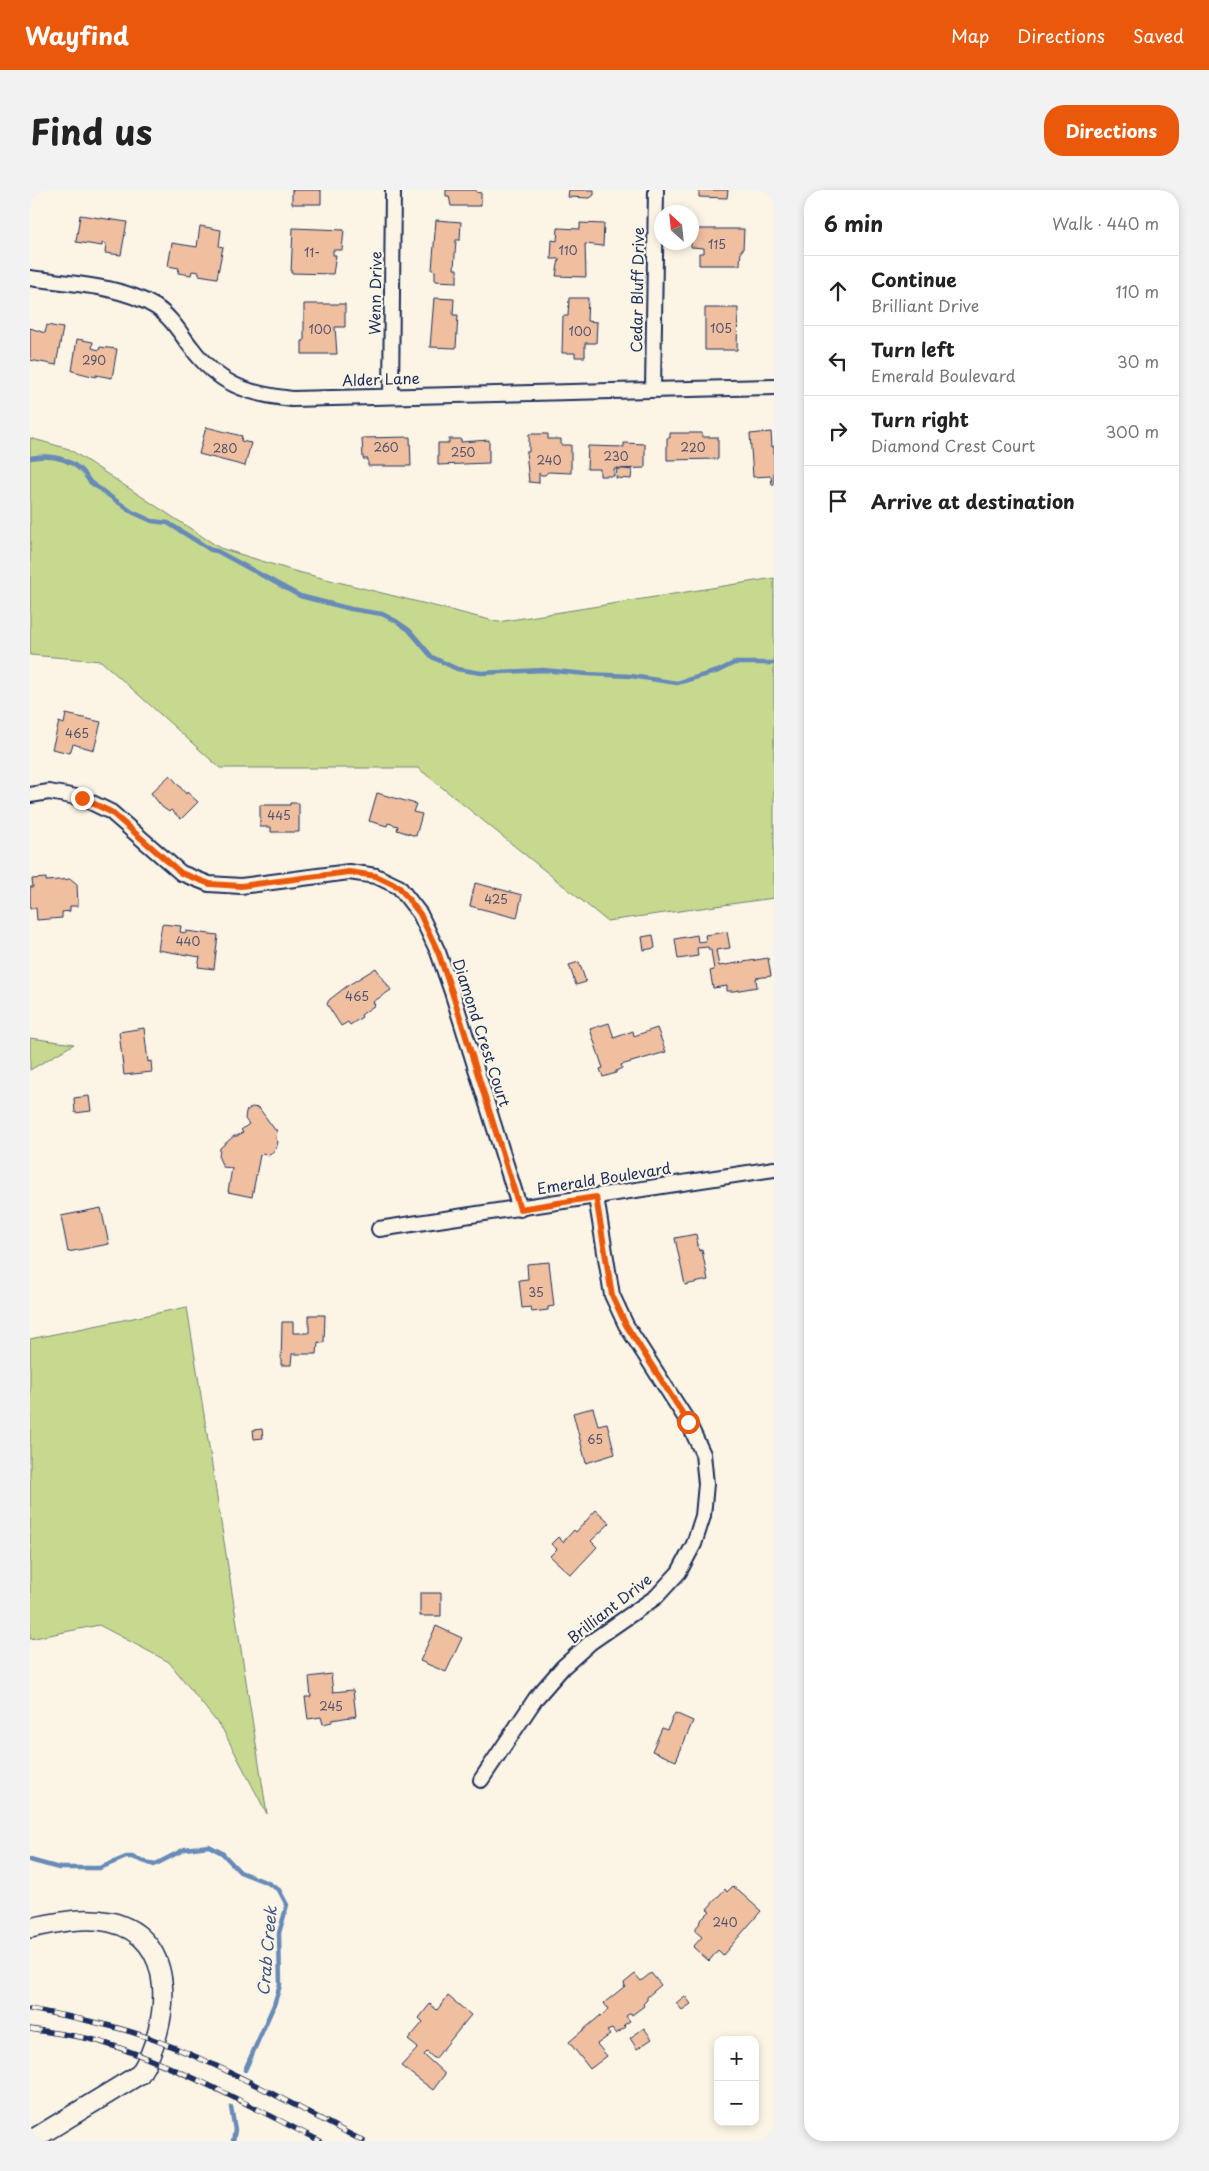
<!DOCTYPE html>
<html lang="en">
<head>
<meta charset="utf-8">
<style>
  :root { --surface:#fff; --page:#f2f2f2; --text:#222; --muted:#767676; --line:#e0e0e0; --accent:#ea580c }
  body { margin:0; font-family:"Playpen Sans",sans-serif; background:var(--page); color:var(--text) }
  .controls { position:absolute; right:15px; bottom:15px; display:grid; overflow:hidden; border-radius:10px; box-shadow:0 2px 8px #0003 }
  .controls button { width:45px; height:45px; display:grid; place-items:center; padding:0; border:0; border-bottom:1px solid var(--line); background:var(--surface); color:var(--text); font:25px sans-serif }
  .compass { position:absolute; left:624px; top:15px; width:45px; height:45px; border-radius:50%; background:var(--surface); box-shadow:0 2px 8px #0003; rotate:333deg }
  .stop { position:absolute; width:15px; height:15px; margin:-11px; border:4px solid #ea580c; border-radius:50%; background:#fff }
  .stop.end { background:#ea580c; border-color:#fff; box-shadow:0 1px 5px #0008 }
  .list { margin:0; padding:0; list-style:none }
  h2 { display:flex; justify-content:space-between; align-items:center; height:65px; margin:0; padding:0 20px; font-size:21px }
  h2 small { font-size:16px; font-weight:400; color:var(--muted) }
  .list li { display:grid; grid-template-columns:32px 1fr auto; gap:15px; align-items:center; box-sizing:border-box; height:70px; padding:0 20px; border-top:1px solid var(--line) }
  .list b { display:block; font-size:19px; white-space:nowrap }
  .list p { margin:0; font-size:16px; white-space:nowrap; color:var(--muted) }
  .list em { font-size:16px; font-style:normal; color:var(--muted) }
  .icon { flex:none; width:28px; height:28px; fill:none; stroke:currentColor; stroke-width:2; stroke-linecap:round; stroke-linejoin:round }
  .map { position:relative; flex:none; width:744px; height:1951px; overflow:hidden; border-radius:20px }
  header { display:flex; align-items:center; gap:30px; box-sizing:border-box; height:70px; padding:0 25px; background:var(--accent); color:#fff }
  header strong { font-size:24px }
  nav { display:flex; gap:28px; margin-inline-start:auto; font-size:18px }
  .intro { display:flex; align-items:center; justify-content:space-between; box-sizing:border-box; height:120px; padding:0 30px }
  h1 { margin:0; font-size:35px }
  .button { padding:12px 22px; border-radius:20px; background:var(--accent); color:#fff; font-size:18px; font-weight:700 }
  main { display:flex; gap:30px; padding:0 30px }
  aside { flex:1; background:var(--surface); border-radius:20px; box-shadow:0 2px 8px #0003 }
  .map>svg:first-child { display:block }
  .green { fill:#c7d98e; stroke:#718476 }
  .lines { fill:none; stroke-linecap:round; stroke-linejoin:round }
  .stream { stroke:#678ab8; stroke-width:4.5 }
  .building { fill:#efbfa0; stroke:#1b2f5e }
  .street-casing { stroke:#1b2f5e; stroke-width:18 }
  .secondary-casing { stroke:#1b2f5e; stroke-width:22 }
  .street { stroke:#fcf5e5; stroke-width:14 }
  .secondary { stroke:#fcf5e5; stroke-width:19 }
  .rail-casing { stroke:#1b2f5e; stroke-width:5.5 }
  .rail { stroke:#fcf5e5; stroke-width:4; stroke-dasharray:11; stroke-linecap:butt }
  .route { stroke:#ea580c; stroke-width:6 }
  .labels { text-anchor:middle; stroke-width:4.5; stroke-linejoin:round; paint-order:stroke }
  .number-label { font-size:12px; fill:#50536e }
  .street-label { font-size:15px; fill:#1b2f5e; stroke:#fcf5e5 }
  .water-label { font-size:16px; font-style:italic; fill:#3b5584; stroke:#fcf5e5 }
</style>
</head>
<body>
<header>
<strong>Wayfind</strong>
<nav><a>Map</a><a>Directions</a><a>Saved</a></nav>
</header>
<div class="intro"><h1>Find us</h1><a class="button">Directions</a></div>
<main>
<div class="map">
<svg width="744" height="1951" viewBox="0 0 744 1951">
  <rect width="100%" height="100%" fill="#fcf5e5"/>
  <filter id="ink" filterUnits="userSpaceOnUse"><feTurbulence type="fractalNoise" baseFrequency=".02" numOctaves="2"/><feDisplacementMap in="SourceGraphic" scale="10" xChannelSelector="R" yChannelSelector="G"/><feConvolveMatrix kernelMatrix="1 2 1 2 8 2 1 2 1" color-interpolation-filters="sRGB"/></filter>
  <g filter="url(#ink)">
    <path class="green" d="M 0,248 L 39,259 L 190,358 L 264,381 L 468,432 L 744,388 L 744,708 L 577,731 L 388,578 L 190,578 L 71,471 L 0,465 Z
      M 0,848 L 44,854 L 0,880 Z
      M 157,1117 L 237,1624 L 193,1540 L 139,1472 L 69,1435 L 0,1449 L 0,1149 Z"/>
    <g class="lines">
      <path class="stream" d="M 0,268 C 23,263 48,270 60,292 L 102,322 L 122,331 L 138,333 L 181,360 L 187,361 L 270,406 L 321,419 L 352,424 L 366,431 L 379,440 L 402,467 L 427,479 L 451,483 L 513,480 L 557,484 L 601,486 L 647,493 L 688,481 L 704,473 L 744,473
        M 0,1670 L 29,1678 L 70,1678 L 96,1667 L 102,1667 L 124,1675 L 155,1659 L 179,1656 L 192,1663 L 210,1682 L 238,1693 L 249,1700 L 257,1715 L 249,1743 L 250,1795 L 244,1815 L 215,1880
        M 201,1917 L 205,1940 L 203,1951"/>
    </g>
    <path class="building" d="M 262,0 L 291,0 L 291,14 L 262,14 Z
      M 416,0 L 446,0 L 446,2 L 451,3 L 451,15 L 449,16 L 421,16 L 419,6 L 416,6 Z
      M 539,0 L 564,0 L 564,5 L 560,8 L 538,7 Z
      M 669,0 L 698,0 L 697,8 L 669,7 Z
      M 50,25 L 97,32 L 91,65 L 75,63 L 76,54 L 72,53 L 72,56 L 46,52 Z
      M 406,30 L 431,32 L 430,50 L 426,50 L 424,79 L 427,79 L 427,92 L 405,91 L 405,81 L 402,80 Z
      M 550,33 L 574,34 L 573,56 L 555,54 L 556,87 L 526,86 L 529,69 L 521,69 L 522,50 L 527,51 L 528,38 L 550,39 Z
      M 170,36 L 191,40 L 189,56 L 193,57 L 187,88 L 169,85 L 169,82 L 162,81 L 161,85 L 148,83 L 149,78 L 138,76 L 142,53 L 167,57 Z
      M 263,38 L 314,40 L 312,60 L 303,60 L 303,65 L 306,65 L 303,84 L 261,83 Z
      M 662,39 L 714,39 L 713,60 L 711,60 L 710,75 L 669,75 L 669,63 L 674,63 L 674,58 L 661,57 Z
      M 404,108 L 424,109 L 423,125 L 428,125 L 426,158 L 400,157 Z
      M 539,108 L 558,108 L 557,131 L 567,132 L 566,153 L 555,153 L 555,167 L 545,167 L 545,163 L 532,163 L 533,126 L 538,126 Z
      M 274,114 L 315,114 L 315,137 L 305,137 L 307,164 L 272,164 L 272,151 L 274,151 Z
      M 675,118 L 708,118 L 707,160 L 675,160 Z
      M 17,135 L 33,138 L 26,175 L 0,170 L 0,138 L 15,143 Z
      M 47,149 L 63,152 L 62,158 L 69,160 L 70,157 L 87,159 L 82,188 L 66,185 L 66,187 L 42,181 Z
      M 176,237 L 212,246 L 211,251 L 221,253 L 215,276 L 169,264 Z
      M 741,242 L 742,257 L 744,256 L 744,295 L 742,295 L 741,286 L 723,287 L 720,244 Z
      M 640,243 L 672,243 L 672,247 L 688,247 L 688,269 L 637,270 L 637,248 L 640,248 Z
      M 499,244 L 518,244 L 518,249 L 531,249 L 531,255 L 541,255 L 541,283 L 518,282 L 515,285 L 511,285 L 509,283 L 509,293 L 499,292 L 496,262 L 499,262 Z
      M 380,247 L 381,276 L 338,276 L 338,269 L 333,269 L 332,248 Z
      M 419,249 L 431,249 L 431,252 L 459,250 L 459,273 L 408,275 L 408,253 L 419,253 Z
      M 594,253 L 615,254 L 615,278 L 584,279 L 584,286 L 570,286 L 570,279 L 557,279 L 558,256 L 594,257 Z
      M 587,278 L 602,280 L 601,289 L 586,288 Z
      M 36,524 L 71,532 L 64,560 L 43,554 L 40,563 L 22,559 L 29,532 L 34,534 Z
      M 140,585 L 156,604 L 157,602 L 168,612 L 151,629 L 141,620 L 139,622 L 132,617 L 121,603 Z
      M 347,603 L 386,614 L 383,622 L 392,624 L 386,646 L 367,640 L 368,636 L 358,633 L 357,636 L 339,631 Z
      M 260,613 L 269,613 L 269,642 L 241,642 L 241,637 L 230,637 L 230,615 L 260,615 Z
      M 16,688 L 16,691 L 41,689 L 47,694 L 48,716 L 40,716 L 40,721 L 32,722 L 32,728 L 7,730 L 6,718 L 0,719 L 0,697 L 3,697 L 2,689 Z
      M 445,693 L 492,705 L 487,728 L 440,716 Z
      M 132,734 L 151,736 L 150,742 L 156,743 L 156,741 L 188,745 L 184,779 L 168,777 L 170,767 L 128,760 Z
      M 697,742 L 700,758 L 686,760 L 689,776 L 738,768 L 741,786 L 726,788 L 727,797 L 704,801 L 697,801 L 697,796 L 683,798 L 680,781 L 684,780 L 681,760 L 679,760 L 678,757 L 667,758 L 668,766 L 648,769 L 645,749 L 667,745 L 668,752 L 676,751 L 675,745 Z
      M 623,745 L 625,758 L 614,760 L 612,747 Z
      M 549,772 L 556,792 L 546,795 L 539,775 Z
      M 346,778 L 361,800 L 343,812 L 345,815 L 331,825 L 332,827 L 320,835 L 318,832 L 311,836 L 297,814 L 299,810 L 317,796 Z
      M 579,833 L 584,848 L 603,841 L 604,846 L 627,838 L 636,862 L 591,875 L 592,878 L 586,881 L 586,883 L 573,887 L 570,879 L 573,878 L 560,839 Z
      M 114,838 L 118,872 L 121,871 L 122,882 L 94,885 L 89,842 Z
      M 59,906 L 61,921 L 45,923 L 44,908 Z
      M 222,917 L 229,918 L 245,940 L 247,940 L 246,949 L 248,952 L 246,959 L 239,965 L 232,963 L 230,965 L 222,1007 L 198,1002 L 202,978 L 193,977 L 189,968 L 190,958 L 204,946 L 207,946 L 213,942 L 211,940 L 219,934 L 215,929 L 216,921 Z
      M 71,1018 L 79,1054 L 38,1062 L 31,1026 Z
      M 666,1044 L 669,1061 L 672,1060 L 678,1090 L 655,1095 L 645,1048 Z
      M 519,1072 L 524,1116 L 518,1117 L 518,1120 L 502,1122 L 501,1117 L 492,1118 L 489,1090 L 498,1089 L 497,1074 Z
      M 279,1125 L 295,1125 L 294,1153 L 288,1152 L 287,1164 L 262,1164 L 261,1175 L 251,1175 L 252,1132 L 263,1132 L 263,1143 L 279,1143 Z
      M 563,1218 L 568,1235 L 577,1233 L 585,1264 L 556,1273 L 543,1223 Z
      M 232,1239 L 233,1248 L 224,1249 L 223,1240 Z
      M 566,1320 L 580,1333 L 561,1351 L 567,1357 L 541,1385 L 520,1366 L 527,1359 L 521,1354 L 528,1347 L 533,1352 L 544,1340 L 546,1342 Z
      M 390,1403 L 411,1403 L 411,1426 L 390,1426 Z
      M 406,1436 L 432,1448 L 416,1482 L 390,1471 Z
      M 301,1484 L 303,1502 L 323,1500 L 326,1526 L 302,1530 L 302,1532 L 293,1534 L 291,1527 L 278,1529 L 275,1507 L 281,1507 L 279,1487 Z
      M 645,1523 L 663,1531 L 646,1571 L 622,1561 L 632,1538 L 637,1540 Z
      M 703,1696 L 731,1721 L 693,1765 L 688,1760 L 679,1771 L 663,1757 L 672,1747 L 664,1740 L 670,1733 L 669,1732 L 680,1721 L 677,1719 L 695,1699 L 697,1702 Z
      M 621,1783 L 631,1795 L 617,1807 L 617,1810 L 613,1814 L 614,1816 L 602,1825 L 601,1823 L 596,1826 L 600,1831 L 594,1835 L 596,1837 L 586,1844 L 582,1839 L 577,1841 L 580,1845 L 567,1854 L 577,1866 L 560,1879 L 539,1852 L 571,1825 L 572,1826 L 578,1819 L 574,1813 L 595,1796 L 594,1793 L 605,1784 L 611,1791 Z
      M 418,1806 L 441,1825 L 405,1869 L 397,1862 L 394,1865 L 415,1884 L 403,1900 L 371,1876 L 388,1858 L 378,1850 L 393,1832 L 389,1828 L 400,1814 L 407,1820 Z
      M 655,1806 L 661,1814 L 652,1820 L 646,1813 Z
      M 614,1838 L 622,1849 L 607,1859 L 600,1848 Z"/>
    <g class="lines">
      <defs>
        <path id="street" d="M 0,88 C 41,94 90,95 126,117 C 141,127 150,143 161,157 C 188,194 217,204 262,209 L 744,197
          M 623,200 L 626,0
          M 361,206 L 363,0
          M 0,605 L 19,602 L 52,608 L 81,622 L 151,683 L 179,694 L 211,696 L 319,682 L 346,686 L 369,697 L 390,724 L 408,762 L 422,802 L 490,1019
          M 349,1039 L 744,979
          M 451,1590 L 506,1508 L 533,1477 L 561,1452 L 626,1407 L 649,1382 L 664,1354 L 673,1326 L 676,1294 L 673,1264 L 658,1232 L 596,1135 L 582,1105 L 566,1007"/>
        <path id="secondary" d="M 0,1738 C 25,1733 54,1726 80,1732 C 151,1748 139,1837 110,1884 L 0,1951"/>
      </defs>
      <use href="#street" class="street-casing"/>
      <use href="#secondary" class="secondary-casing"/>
      <use href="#street" class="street"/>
      <use href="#secondary" class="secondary"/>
      <defs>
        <path id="rail" d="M 0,1819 C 42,1827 85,1835 125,1850 C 197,1877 265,1916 333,1951
          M 0,1839 C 22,1843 46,1845 68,1851 C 145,1874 218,1915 290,1951"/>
      </defs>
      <use href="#rail" class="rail-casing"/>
      <use href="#rail" class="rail"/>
    </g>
  </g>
  <g class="lines" filter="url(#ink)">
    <path class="route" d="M 52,608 L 81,622 L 151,683 L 180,694 L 211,696 L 319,682 L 346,686 L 369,697 L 390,724 L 408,762 L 422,802 L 490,1019 L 566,1007 L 582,1105 L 596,1135 L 658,1232"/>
  </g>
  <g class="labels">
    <g class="number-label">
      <text x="687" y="59">115</text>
      <text x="538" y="65">110</text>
      <text x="282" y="67">11-</text>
      <text x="691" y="143">105</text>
      <text x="290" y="144">100</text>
      <text x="550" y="146">100</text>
      <text x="64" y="175">290</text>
      <text x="356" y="262">260</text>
      <text x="663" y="262">220</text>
      <text x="195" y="263">280</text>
      <text x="433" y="267">250</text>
      <text x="586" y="271">230</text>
      <text x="519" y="275">240</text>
      <text x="47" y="548">465</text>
      <text x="249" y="630">445</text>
      <text x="466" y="714">425</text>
      <text x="158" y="756">440</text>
      <text x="327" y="811">465</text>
      <text x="506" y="1107">35</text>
      <text x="565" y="1254">65</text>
      <text x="301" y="1521">245</text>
      <text x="695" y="1737">240</text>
    </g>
    <g class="street-label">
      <text transform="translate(608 100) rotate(-89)" y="5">Cedar Bluff Drive</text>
      <text transform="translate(346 103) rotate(-89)" y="5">Wenn Drive</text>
      <text transform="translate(351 190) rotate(-2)" y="5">Alder Lane</text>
      <text transform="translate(451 843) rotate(72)" y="5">Diamond Crest Court</text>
      <text transform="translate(574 989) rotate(-9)" y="5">Emerald Boulevard</text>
      <text transform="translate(580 1419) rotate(-38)" y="5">Brilliant Drive</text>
    </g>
    <g class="water-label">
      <text transform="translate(237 1761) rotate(-85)" y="6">Crab Creek</text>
    </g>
  </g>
</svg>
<div class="controls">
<button>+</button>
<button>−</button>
</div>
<svg class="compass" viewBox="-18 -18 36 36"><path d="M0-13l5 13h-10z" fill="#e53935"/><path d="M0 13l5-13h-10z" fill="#767676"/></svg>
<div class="stop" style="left:658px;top:1232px"></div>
<div class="stop end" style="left:52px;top:608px"></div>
</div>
<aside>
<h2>6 min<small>Walk · 440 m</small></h2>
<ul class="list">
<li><svg class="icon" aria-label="ahead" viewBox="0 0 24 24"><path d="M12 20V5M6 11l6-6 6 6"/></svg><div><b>Continue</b><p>Brilliant Drive</p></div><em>110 m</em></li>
<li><svg class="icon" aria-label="left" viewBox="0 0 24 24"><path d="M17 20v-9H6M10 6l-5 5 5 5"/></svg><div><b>Turn left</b><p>Emerald Boulevard</p></div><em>30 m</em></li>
<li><svg class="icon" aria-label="right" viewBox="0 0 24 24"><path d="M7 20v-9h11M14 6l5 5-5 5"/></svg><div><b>Turn right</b><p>Diamond Crest Court</p></div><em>300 m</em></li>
<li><svg class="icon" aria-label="arrive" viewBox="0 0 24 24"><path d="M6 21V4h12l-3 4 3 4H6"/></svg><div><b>Arrive at destination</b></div></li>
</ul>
</aside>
</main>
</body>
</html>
